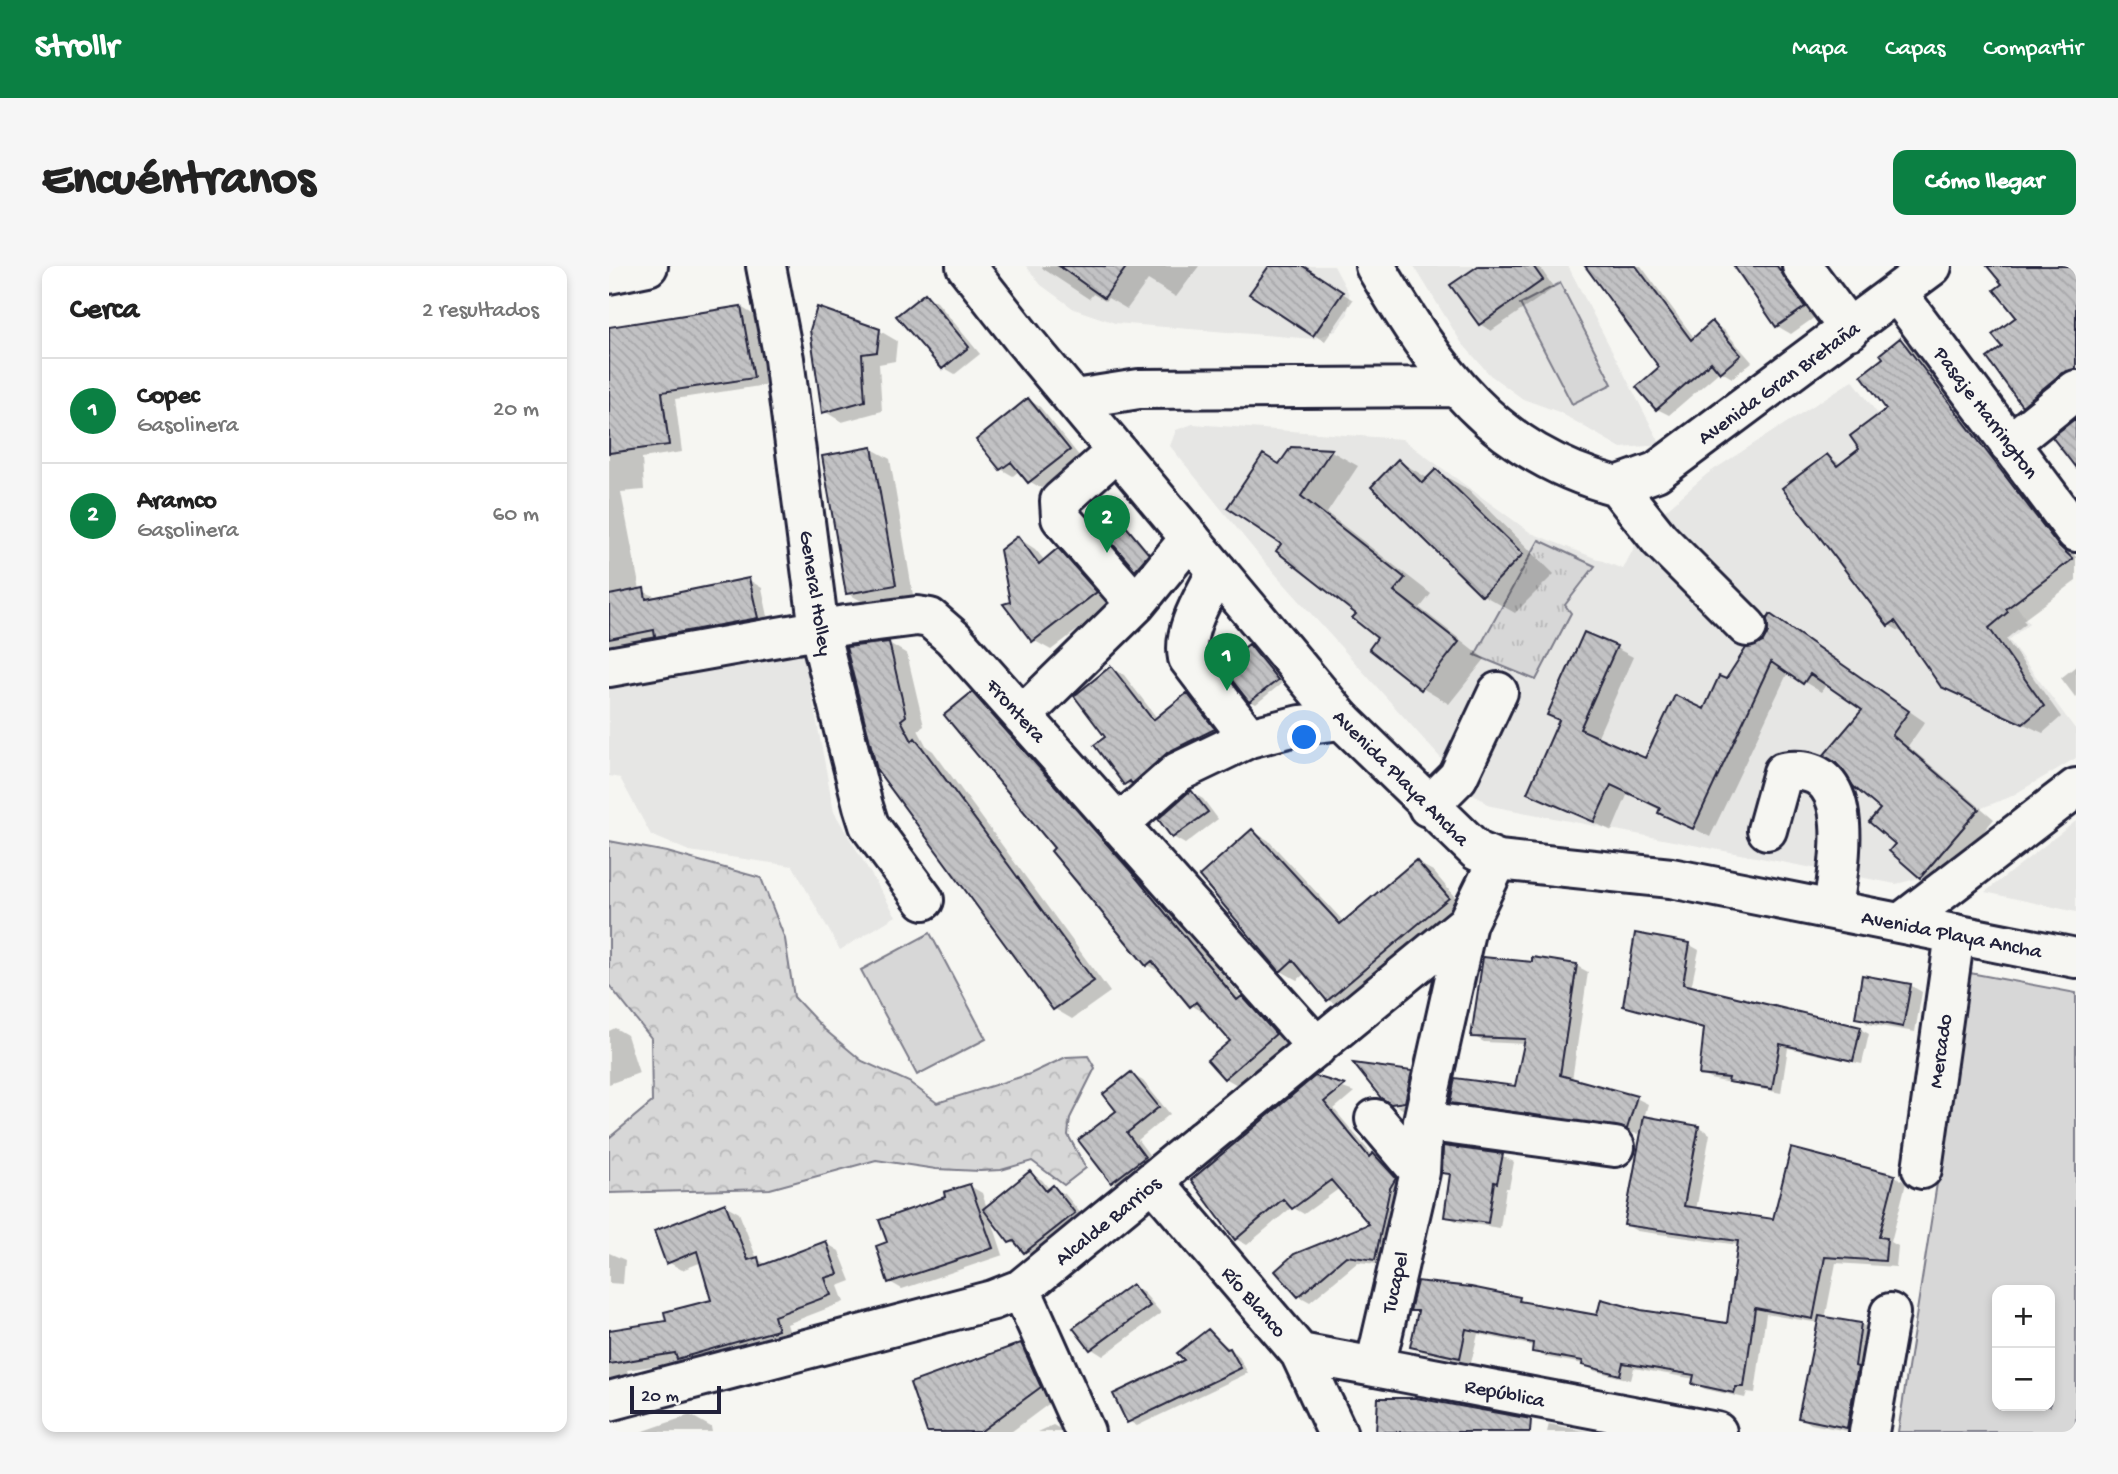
<!DOCTYPE html>
<html lang="es">
<head>
<meta charset="utf-8">
<style>
  :root { --surface:#fff; --page:#f6f6f6; --text:#222; --muted:#767676; --line:#e0e0e0; --accent:#0b8043 }
  body { margin:0; font-family:"Gochi Hand",sans-serif; background:var(--page); color:var(--text) }
  .controls { position:absolute; right:21px; bottom:21px; display:grid; overflow:hidden; border-radius:14px; box-shadow:0 4px 10px #0003 }
  .controls button { width:63px; height:63px; display:grid; place-items:center; padding:0; border:0; border-bottom:2px solid var(--line); background:var(--surface); color:var(--text); font:35px sans-serif }
  .scale { position:absolute; left:21px; bottom:18px; width:91px; box-sizing:border-box; padding-left:7px; border:4px solid #22223b; border-top:0; font-size:19px; line-height:24px; white-space:nowrap; color:#22223b; -webkit-text-stroke:5px #f6f6f2; paint-order:stroke }
  .you { position:absolute; left:696px; top:472px; width:24px; height:24px; margin:-18px; border:5px solid #fff; border-radius:50%; background:#1a73e8; box-shadow:0 0 0 10px #1a73e833 }
  .badge { display:grid; place-items:center; width:46px; height:46px; border-radius:50%; background:var(--accent); color:#fff; font-size:23px; font-weight:700 }
  .pin { position:absolute; translate:-50% -58px; filter:drop-shadow(0 2px 4px #0008) }
  .pin::after { content:''; position:absolute; top:37px; width:24px; height:21px; background:inherit; clip-path:polygon(0 0,100% 0,50% 100%) }
  .list { margin:0; padding:0; list-style:none }
  h2 { display:flex; justify-content:space-between; align-items:center; height:91px; margin:0; padding:0 28px; font-size:30px }
  h2 small { font-size:23px; font-weight:400; color:var(--muted) }
  .list li { display:grid; grid-template-columns:46px 1fr auto; gap:21px; align-items:center; box-sizing:border-box; height:105px; padding:0 28px; border-top:2px solid var(--line) }
  .list b { display:block; font-size:26px; white-space:nowrap }
  .list p { margin:0; font-size:23px; white-space:nowrap; color:var(--muted) }
  .list em { font-size:23px; font-style:normal; color:var(--muted) }
  .map { position:relative; flex:none; width:1467px; height:1166px; overflow:hidden; border-radius:14px }
  header { display:flex; align-items:center; gap:42px; box-sizing:border-box; height:98px; padding:0 35px; background:var(--accent); color:#fff }
  header strong { font-size:33px }
  nav { display:flex; gap:38px; margin-inline-start:auto; font-size:24px }
  .intro { display:flex; align-items:center; justify-content:space-between; box-sizing:border-box; height:168px; padding:0 42px }
  h1 { margin:0; font-size:49px }
  .button { padding:18px 32px; border-radius:14px; background:var(--accent); color:#fff; font-size:24px; font-weight:700 }
  main { display:flex; gap:42px; padding:0 42px }
  aside { flex:1; background:var(--surface); border-radius:14px; box-shadow:0 4px 10px #0003 }
  .map>svg:first-child { display:block }
  .built { fill:#e6e6e4 }
  .grass { fill:url(#grass-tufts); stroke:#7c7c89; stroke-width:2 }
  .forest { fill:url(#forest-crowns); stroke:#7c7c89; stroke-width:2 }
  .pitch { fill:#d7d7d7; stroke:#7c7c89; stroke-width:2; fill-rule:evenodd }
  .shadow { fill:#0003 }
  .building { fill:url(#building-back-hatch); stroke:#22223b; stroke-width:2 }
  .lines { fill:none; stroke-linecap:round; stroke-linejoin:round }
  .minor-casing { stroke:#22223b; stroke-width:44 }
  .major-casing { stroke:#22223b; stroke-width:44 }
  .minor { stroke:#f6f6f2; stroke-width:38 }
  .major { stroke:#f6f6f2; stroke-width:38 }
  .labels { text-anchor:middle; stroke-width:7; stroke-linejoin:round; paint-order:stroke }
  .street-label { font-size:21px; fill:#22223b; stroke:#f6f6f2 }
</style>
</head>
<body>
<header>
<strong>Strollr</strong>
<nav><a>Mapa</a><a>Capas</a><a>Compartir</a></nav>
</header>
<div class="intro"><h1>Encuéntranos</h1><a class="button">Cómo llegar</a></div>
<main>
<aside>
<h2>Cerca<small>2 resultados</small></h2>
<ul class="list">
<li><span class="badge">1</span><div><b>Copec</b><p>Gasolinera</p></div><em>20 m</em></li>
<li><span class="badge">2</span><div><b>Aramco</b><p>Gasolinera</p></div><em>60 m</em></li>
</ul>
</aside>
<div class="map">
<svg width="1467" height="1166" viewBox="0 0 1467 1166">
  <defs>
    <pattern id="grass-tufts" width="24" height="20" patternUnits="userSpaceOnUse" patternTransform="scale(1.75)"><rect width="24" height="20" fill="#d7d7d7"/><path d="M3 7l-1-3M5 7V3M7 7l1-3M15 17l-1-3M17 17v-4M19 17l1-3" fill="none" stroke="#b8b8b9"/></pattern>
    <pattern id="forest-crowns" width="20" height="18" patternUnits="userSpaceOnUse" patternTransform="scale(1.75)"><rect width="20" height="18" fill="#d7d7d7"/><path d="M2 6a3 3 0 1 1 6 0M12 15a3 3 0 1 1 6 0" fill="none" stroke="#b8b8b9"/></pattern>
    <pattern id="building-back-hatch" width="6" height="6" patternUnits="userSpaceOnUse" patternTransform="scale(1.75)"><rect width="6" height="6" fill="#c2c2c4"/><path d="M-1 5l2 2M0 0l6 6M5-1l2 2" fill="none" stroke="#a6a6a9"/></pattern>
  </defs>
  <rect width="100%" height="100%" fill="#f6f6f2"/>
  <filter id="ink" filterUnits="userSpaceOnUse"><feTurbulence type="fractalNoise" baseFrequency=".0143" numOctaves="2"/><feDisplacementMap in="SourceGraphic" scale="14" xChannelSelector="R" yChannelSelector="G"/><feConvolveMatrix kernelMatrix="1 2 1 2 8 2 1 2 1" color-interpolation-filters="sRGB"/></filter>
  <g filter="url(#ink)">
    <path class="built" d="M 417,0 L 725,0 L 740,28 L 739,48 L 727,65 L 705,73 L 506,57 L 465,43 L 432,19 Z
      M 805,0 L 959,0 L 1052,179 L 1012,182 L 950,146 L 914,133 L 881,109 L 852,76 Z
      M 1244,114 L 1420,357 L 1400,374 L 1467,464 L 1467,492 L 1401,531 L 1370,543 L 1311,612 L 1287,618 L 882,540 L 863,527 L 652,292 L 561,180 L 567,164 L 584,158 L 793,173 L 922,267 L 1014,303 L 1034,264 L 1098,208 Z
      M 194,383 L 225,546 L 287,650 L 231,684 L 184,600 L 80,585 L 42,569 L 11,512 L 0,510 L 0,415 Z
      M 1467,555 L 1467,646 L 1376,626 Z"/>
    <path class="grass" d="M 930,274 L 986,300 L 956,339 L 962,347 L 927,414 L 866,389 Z"/>
    <path class="forest" d="M 0,575 L 58,586 L 152,612 L 176,673 L 185,731 L 215,763 L 253,795 L 300,816 L 328,837 L 421,808 L 457,791 L 479,790 L 486,802 L 461,852 L 459,869 L 477,902 L 455,919 L 423,895 L 392,904 L 371,905 L 327,903 L 267,894 L 161,923 L 0,927 L 0,872 L 43,836 L 42,772 L 0,719 Z"/>
    <path class="pitch" d="M 951,17 L 1003,118 L 963,138 L 911,38 Z
      M 321,667 L 377,773 L 308,809 L 252,704 Z
      M 1361,707 L 1467,727 L 1467,1166 L 1289,1166 ZM 1388,1024 L 1441,1024 L 1441,1140 L 1388,1140 Z"/>
    <path class="shadow" d="M 434,0 L 590,0 L 567,31 L 539,14 L 518,43 L 499,32 L 496,35 L 484,28 L 480,33 L 433,2 Z
      M 662,0 L 693,0 L 744,34 L 716,75 L 705,69 Z
      M 872,0 L 930,0 L 945,22 L 882,65 L 871,58 Z
      M 994,0 L 1032,0 L 1086,73 L 1104,58 L 1115,64 L 1143,96 L 1123,112 L 1111,105 L 1060,149 L 1048,143 L 1052,102 Z
      M 1127,0 L 1186,0 L 1209,49 L 1182,68 L 1168,60 Z
      M 1392,0 L 1467,0 L 1467,112 L 1426,145 L 1414,138 L 1395,82 L 1409,52 Z
      M 316,29 L 328,36 L 371,88 L 346,108 L 334,101 Z
      M 132,41 L 145,49 L 157,119 L 66,133 L 73,186 L 33,192 L 35,224 L 12,226 L 31,324 L 48,331 L 140,314 L 153,322 L 161,360 L 0,383 L 0,62 Z
      M 209,43 L 271,65 L 288,75 L 286,95 L 270,98 L 273,145 L 233,156 L 215,145 Z
      M 1291,74 L 1310,85 L 1467,291 L 1467,315 L 1414,354 L 1417,357 L 1397,373 L 1452,451 L 1434,467 L 1333,420 L 1299,370 L 1280,359 L 1218,190 L 1233,199 L 1253,183 L 1280,143 L 1276,92 Z
      M 420,134 L 431,141 L 471,191 L 432,222 L 420,215 L 411,204 L 404,210 L 392,203 Z
      M 683,182 L 722,185 L 749,200 L 718,247 L 822,328 L 811,342 L 876,393 L 840,438 L 813,422 L 749,347 L 675,277 L 672,200 Z
      M 263,183 L 281,193 L 304,329 L 256,337 L 238,327 Z
      M 790,195 L 820,213 L 827,205 L 860,224 L 945,308 L 906,347 L 874,329 Z
      M 500,242 L 544,292 L 533,306 L 485,254 Z
      M 409,272 L 426,283 L 436,295 L 449,284 L 467,294 L 504,337 L 442,384 L 424,374 Z
      M 1178,360 L 1316,456 L 1299,480 L 1385,553 L 1329,620 L 1312,610 L 1288,577 L 1273,543 L 1256,444 L 1218,417 L 1212,426 L 1179,406 L 1101,571 L 1019,527 L 1003,565 L 920,526 L 1007,382 L 1024,391 L 988,472 L 1037,494 L 1096,445 L 1117,415 L 1155,377 Z
      M 280,377 L 298,388 L 315,460 L 309,464 L 318,481 L 324,485 L 501,726 L 463,753 L 446,743 L 269,503 Z
      M 640,380 L 673,417 L 647,438 L 641,435 Z
      M 1467,400 L 1467,432 L 1452,412 Z
      M 503,402 L 515,409 L 548,452 L 578,429 L 590,436 L 617,471 L 529,524 L 516,517 L 499,471 Z
      M 363,428 L 379,438 L 537,614 L 632,731 L 650,741 L 682,778 L 632,821 L 616,812 L 623,775 L 599,749 L 582,739 L 555,708 L 538,699 L 444,585 L 448,582 Z
      M 582,526 L 594,533 L 609,553 L 576,578 L 564,571 Z
      M 643,565 L 659,574 L 735,656 L 807,596 L 824,605 L 855,642 L 736,743 L 719,734 L 697,707 L 688,714 L 672,705 Z
      M 1028,669 L 1081,679 L 1090,684 L 1082,722 L 1251,763 L 1260,768 L 1253,798 L 1179,782 L 1172,827 L 1101,813 L 1092,808 L 1096,764 L 1016,739 Z
      M 925,693 L 968,700 L 979,706 L 963,814 L 1027,832 L 1039,838 L 1035,852 L 1090,861 L 1101,868 L 1087,944 L 1165,955 L 1184,884 L 1286,910 L 1297,917 L 1282,976 L 1289,980 L 1287,1001 L 1227,997 L 1216,1053 L 1252,1058 L 1264,1065 L 1243,1166 L 1202,1158 L 1191,1151 L 1210,1057 L 1157,1048 L 1146,1127 L 1138,1126 L 1136,1132 L 1096,1123 L 1085,1117 L 1086,1113 L 1025,1102 L 1022,1114 L 986,1105 L 974,1098 L 936,1091 L 924,1085 L 925,1080 L 869,1068 L 862,1097 L 814,1086 L 803,1080 L 810,1047 L 803,1044 L 910,1033 L 920,1039 L 990,1051 L 1031,1045 L 1119,1059 L 1130,979 L 1028,965 L 1017,959 L 1035,858 L 1033,857 L 1030,868 L 855,842 L 843,836 L 908,822 L 917,778 L 875,776 L 864,770 L 924,698 Z
      M 1301,719 L 1313,726 L 1306,766 L 1259,758 L 1248,751 Z
      M 6,762 L 18,769 L 30,807 L 0,818 L 0,765 Z
      M 802,807 L 814,814 L 807,842 L 795,844 L 787,839 L 805,837 L 804,833 L 782,836 Z
      M 522,808 L 534,815 L 561,848 L 529,874 L 547,898 L 514,923 L 503,916 L 510,845 Z
      M 706,812 L 745,826 L 725,843 L 764,890 L 776,895 L 797,920 L 777,999 L 749,996 L 701,1036 L 690,1030 L 763,959 L 731,922 L 695,948 L 683,941 L 638,979 L 627,973 Z
      M 893,890 L 905,896 L 900,922 L 897,922 L 891,962 L 849,956 L 837,950 L 843,911 L 835,906 Z
      M 421,907 L 433,914 L 441,924 L 444,921 L 456,928 L 477,954 L 428,992 L 401,975 L 381,949 L 394,989 L 293,1023 L 281,1016 L 280,977 L 339,932 L 361,920 L 373,927 L 378,942 Z
      M 116,939 L 130,947 L 148,993 L 158,999 L 217,977 L 230,985 L 242,1015 L 229,1020 L 235,1036 L 178,1058 L 182,1071 L 83,1099 L 75,1095 L 18,1104 L 20,1109 L 0,1114 L 0,1066 L 59,1056 L 104,1035 L 93,996 L 73,1004 L 59,996 Z
      M 0,987 L 16,994 L 14,1018 L 0,1017 Z
      M 523,1020 L 535,1027 L 552,1047 L 494,1090 L 483,1083 Z
      M 599,1065 L 629,1089 L 639,1107 L 528,1160 L 520,1155 L 577,1094 Z
      M 412,1079 L 430,1090 L 449,1131 L 402,1166 L 319,1166 Z
      M 81,1149 L 102,1161 L 103,1166 L 32,1166 Z
      M 940,1158 L 981,1166 L 938,1166 Z
      M 444,1159 L 457,1166 L 429,1166 Z"/>
    <path class="building" d="M 450,0 L 518,0 L 495,32 Z
      M 660,0 L 694,0 L 734,26 L 704,70 L 640,28 Z
      M 869,0 L 924,0 L 934,14 L 870,59 L 841,19 Z
      M 976,0 L 1027,0 L 1082,74 L 1103,55 L 1132,89 L 1111,107 L 1102,96 L 1047,144 L 1027,121 L 1050,101 Z
      M 1125,0 L 1168,0 L 1196,41 L 1167,61 Z
      M 1378,0 L 1467,0 L 1467,103 L 1453,107 L 1413,140 L 1378,92 L 1393,81 L 1383,69 L 1407,51 L 1385,24 L 1393,18 Z
      M 316,27 L 360,81 L 333,103 L 287,50 Z
      M 132,40 L 145,112 L 53,126 L 60,179 L 0,187 L 0,61 Z
      M 208,41 L 271,63 L 268,86 L 253,88 L 256,135 L 213,147 L 201,64 Z
      M 1291,72 L 1449,279 L 1464,293 L 1397,343 L 1399,346 L 1380,362 L 1435,440 L 1414,458 L 1332,421 L 1286,355 L 1279,360 L 1173,222 L 1218,188 L 1228,200 L 1250,183 L 1241,170 L 1277,143 L 1252,109 L 1274,92 L 1271,88 Z
      M 419,132 L 461,184 L 419,217 L 402,196 L 391,204 L 367,174 Z
      M 1467,152 L 1467,202 L 1443,171 Z
      M 263,181 L 287,319 L 237,328 L 213,190 Z
      M 682,181 L 723,183 L 692,230 L 796,312 L 785,325 L 850,376 L 812,424 L 760,383 L 768,372 L 743,352 L 747,348 L 667,285 L 672,278 L 618,242 L 654,188 L 670,198 Z
      M 789,193 L 813,217 L 827,203 L 914,288 L 873,330 L 762,221 Z
      M 500,240 L 540,288 L 526,304 L 483,254 Z
      M 409,270 L 430,298 L 449,282 L 488,326 L 423,376 L 394,338 L 401,336 L 391,284 Z
      M 140,312 L 149,352 L 46,371 L 45,364 L 0,373 L 0,329 L 35,322 L 37,333 Z
      M 1161,348 L 1300,445 L 1283,469 L 1370,543 L 1311,612 L 1280,585 L 1286,578 L 1260,556 L 1271,543 L 1245,521 L 1227,497 L 1214,490 L 1253,444 L 1201,408 L 1194,418 L 1162,396 L 1084,563 L 1049,547 L 1051,542 L 1002,519 L 985,556 L 918,527 L 950,454 L 938,449 L 975,366 L 1008,380 L 971,463 L 1036,492 L 1066,429 L 1095,443 L 1110,410 L 1117,413 L 1137,382 L 1154,376 L 1159,366 L 1158,353 Z
      M 280,376 L 297,450 L 292,454 L 303,475 L 306,472 L 485,715 L 444,744 L 268,504 L 237,381 Z
      M 640,378 L 669,414 L 640,436 L 612,400 Z
      M 502,400 L 544,454 L 578,427 L 606,463 L 559,486 L 523,518 L 521,515 L 515,519 L 485,479 L 496,471 L 465,430 Z
      M 363,426 L 520,603 L 628,734 L 633,730 L 667,768 L 615,813 L 598,794 L 621,775 L 587,736 L 581,741 L 543,695 L 537,700 L 442,585 L 445,582 L 335,449 Z
      M 582,524 L 599,546 L 563,572 L 549,553 Z
      M 643,563 L 731,658 L 807,594 L 840,632 L 718,735 L 684,694 L 671,706 L 590,610 Z
      M 1026,667 L 1081,677 L 1074,718 L 1252,761 L 1244,795 L 1171,778 L 1163,823 L 1119,816 L 1120,812 L 1090,809 L 1095,762 L 1014,740 Z
      M 874,691 L 923,696 L 923,691 L 968,698 L 951,809 L 1028,830 L 1018,863 L 841,837 L 846,812 L 906,820 L 916,773 L 862,771 Z
      M 1253,709 L 1302,718 L 1294,761 L 1246,752 Z
      M 744,797 L 803,805 L 796,836 L 782,838 L 772,832 Z
      M 522,806 L 550,841 L 518,867 L 536,891 L 502,917 L 469,874 L 507,845 L 494,828 Z
      M 706,810 L 736,819 L 715,836 L 760,891 L 764,887 L 787,912 L 781,922 L 766,994 L 737,990 L 689,1031 L 666,1005 L 685,988 L 760,958 L 722,914 L 683,943 L 674,933 L 626,974 L 582,914 Z
      M 1035,850 L 1090,860 L 1075,940 L 1164,953 L 1182,882 L 1286,909 L 1270,971 L 1278,972 L 1276,995 L 1216,991 L 1204,1053 L 1146,1042 L 1135,1121 L 1127,1121 L 1125,1127 L 1083,1118 L 1085,1109 L 1014,1097 L 1011,1109 L 973,1099 L 974,1095 L 923,1086 L 924,1077 L 857,1063 L 851,1092 L 801,1081 L 809,1045 L 801,1045 L 808,1015 L 862,1021 L 911,1031 L 910,1035 L 988,1049 L 992,1033 L 1032,1044 L 1118,1057 L 1129,975 L 1015,959 Z
      M 834,880 L 894,888 L 888,917 L 885,916 L 879,957 L 835,951 L 841,908 L 833,907 Z
      M 421,905 L 437,925 L 444,919 L 466,947 L 415,987 L 405,975 L 400,977 L 374,943 Z
      M 361,918 L 384,982 L 279,1017 L 267,980 L 278,976 L 270,954 L 336,931 L 335,926 Z
      M 116,937 L 139,994 L 149,991 L 151,1000 L 217,975 L 229,1008 L 216,1012 L 222,1029 L 165,1050 L 169,1064 L 68,1093 L 66,1087 L 0,1098 L 0,1064 L 57,1055 L 55,1046 L 102,1034 L 88,985 L 57,998 L 45,965 Z
      M 523,1018 L 541,1040 L 481,1084 L 464,1062 Z
      M 1210,1050 L 1252,1057 L 1246,1100 L 1249,1101 L 1238,1162 L 1189,1152 Z
      M 599,1063 L 618,1083 L 621,1082 L 632,1102 L 518,1157 L 504,1128 L 575,1094 L 568,1087 Z
      M 412,1077 L 432,1121 L 371,1166 L 318,1166 L 301,1117 Z
      M 769,1132 L 807,1132 L 922,1153 L 921,1166 L 767,1166 Z"/>
    <g class="lines">
      <defs>
        <path id="minor" d="M 157,0 L 175,93 L 210,364 L 254,540 L 260,559 L 315,634
          M 766,0 C 829,106 883,187 1008,220
          M 1193,0 L 1241,64
          M 1288,27 L 1467,266
          M 466,133 L 530,123 L 845,121
          M 1400,178 L 1467,124
          M 508,185 L 451,235 L 452,252 L 527,338 L 581,272
          M 1008,220 L 1047,206 L 1323,0
          M 1008,220 L 1051,274 L 1138,361
          M 608,305 C 596,330 573,363 579,392 L 640,472 L 691,459 L 733,454
          M 0,401 L 237,359 L 308,350 L 321,352 L 344,372 L 708,781
          M 413,450 L 527,338
          M 819,541 L 849,511 L 889,426
          M 509,559 L 569,506 L 640,472
          M 1158,564 L 1174,506 C 1252,493 1230,597 1224,643
          M 1293,656 L 1467,522
          M 766,853 L 811,906
          M 814,855 L 1006,881
          M 1313,903 L 1346,668
          M 545,916 L 691,1087 L 728,1166
          M 412,1023 L 476,1166
          M 691,1087 L 766,1101 L 811,906 L 814,855 L 858,657
          M 766,1101 L 1108,1166
          M 0,1135 L 384,1034 L 412,1023 L 858,657 L 889,594
          M 1260,1166 L 1281,1047"/>
        <path id="major" d="M 357,0 L 415,74 L 733,454 L 868,585 L 889,594 L 1062,612 L 1467,692
          M 0,8 L 39,0"/>
      </defs>
      <use href="#minor" class="minor-casing"/>
      <use href="#major" class="major-casing"/>
      <use href="#minor" class="minor"/>
      <use href="#major" class="major"/>
    </g>
  </g>
  <g class="labels">
    <g class="street-label">
      <text transform="translate(1169 116) rotate(-36)" y="7">Avenida Gran Bretaña</text>
      <text transform="translate(1378 146) rotate(53)" y="7">Pasaje Harrington</text>
      <text transform="translate(208 327) rotate(81)" y="7">General Holley</text>
      <text transform="translate(408 444) rotate(48)" y="7">Frontera</text>
      <text transform="translate(793 511) rotate(45)" y="7">Avenida Playa Ancha</text>
      <text transform="translate(1343 667) rotate(11)" y="7">Avenida Playa Ancha</text>
      <text transform="translate(1330 785) rotate(-82)" y="7">Mercado</text>
      <text transform="translate(498 954) rotate(-39)" y="7">Alcalde Barrios</text>
      <text transform="translate(785 1016) rotate(-77)" y="7">Tucapel</text>
      <text transform="translate(646 1035) rotate(49)" y="7">Río Blanco</text>
      <text transform="translate(896 1126) rotate(11)" y="7">República</text>
    </g>
  </g>
</svg>
<div class="controls">
<button>+</button>
<button>−</button>
</div>
<div class="scale">20 m</div>
<div class="you"></div>
<div class="pin badge" style="left:618px;top:425px">1</div>
<div class="pin badge" style="left:498px;top:287px">2</div>
</div>
</main>
</body>
</html>
